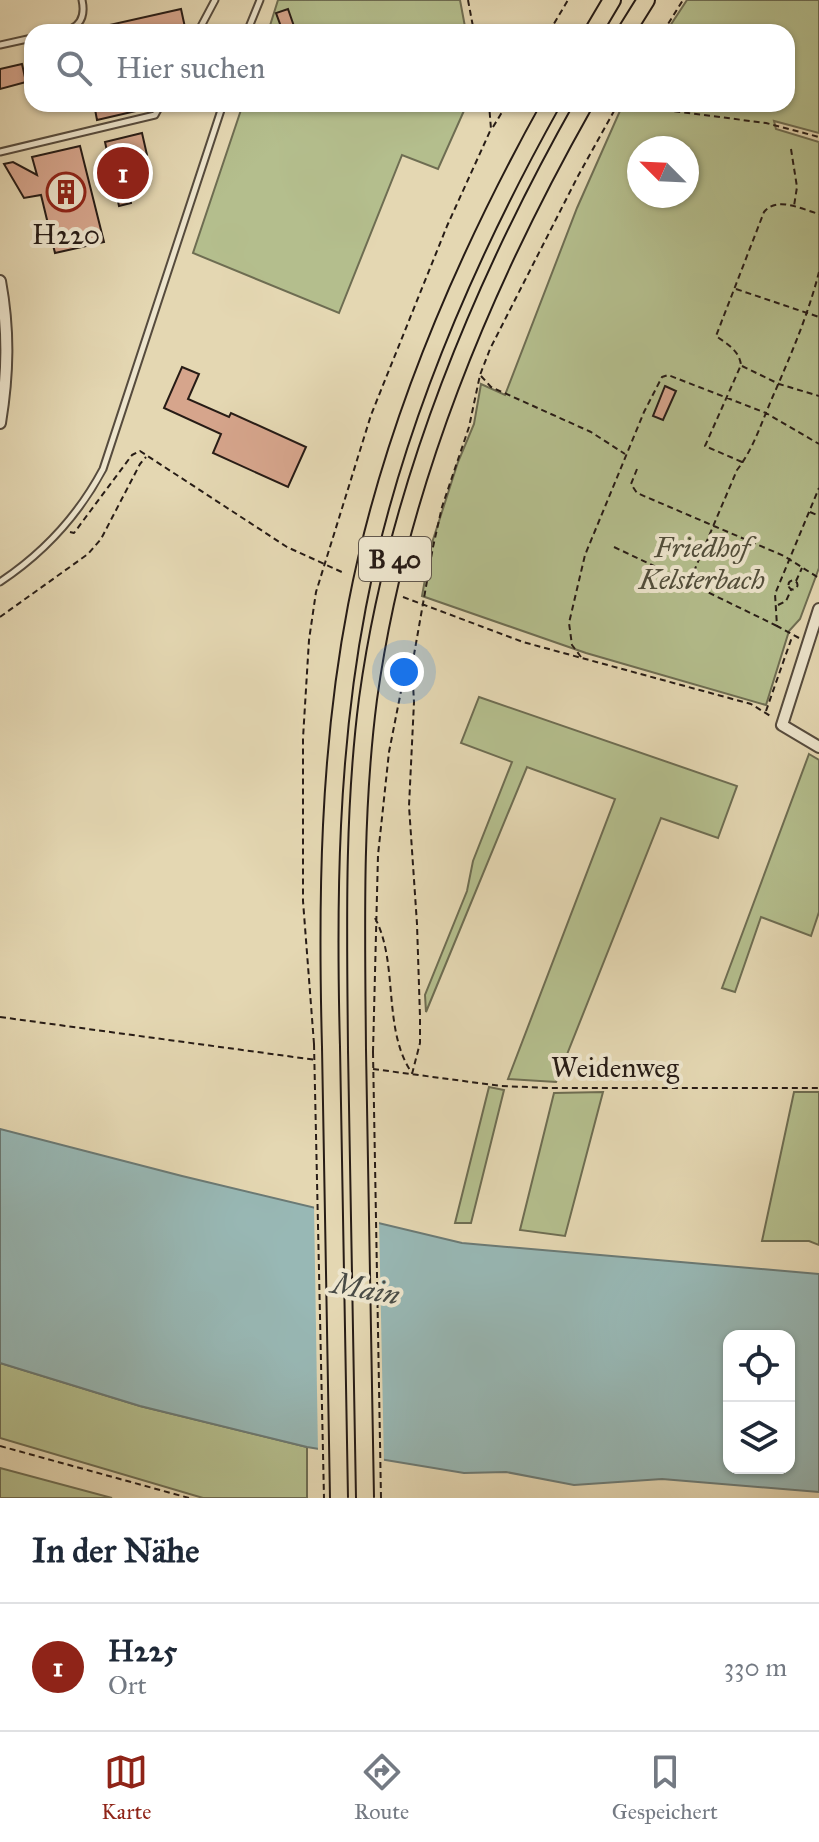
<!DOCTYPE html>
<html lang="de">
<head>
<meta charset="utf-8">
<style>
  :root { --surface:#fff; --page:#f6f6f7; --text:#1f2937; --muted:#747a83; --line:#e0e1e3; --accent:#8f2418 }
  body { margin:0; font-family:"IM FELL Great Primer",serif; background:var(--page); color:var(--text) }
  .controls { position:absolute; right:24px; bottom:24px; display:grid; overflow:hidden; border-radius:16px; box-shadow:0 2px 6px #0004 }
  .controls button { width:72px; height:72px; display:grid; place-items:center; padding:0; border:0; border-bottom:2px solid var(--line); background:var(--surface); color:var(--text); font:40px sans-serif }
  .compass { position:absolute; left:627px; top:136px; width:72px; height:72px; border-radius:50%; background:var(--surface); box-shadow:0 2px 6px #0004; rotate:294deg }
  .you { position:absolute; left:404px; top:672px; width:28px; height:28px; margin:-20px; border:6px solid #fff; border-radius:50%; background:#1a73e8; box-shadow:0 0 0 12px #1a73e833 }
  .badge { display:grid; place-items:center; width:52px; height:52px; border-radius:50%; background:var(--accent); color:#fff; font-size:26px; font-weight:700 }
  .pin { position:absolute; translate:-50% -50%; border:4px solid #fff; box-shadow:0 2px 8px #0006 }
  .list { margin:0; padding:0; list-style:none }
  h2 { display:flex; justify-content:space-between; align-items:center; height:104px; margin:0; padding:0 32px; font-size:34px }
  h2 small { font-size:26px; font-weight:400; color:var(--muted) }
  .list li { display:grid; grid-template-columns:52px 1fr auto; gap:24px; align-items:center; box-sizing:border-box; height:128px; padding:0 32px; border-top:2px solid var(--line) }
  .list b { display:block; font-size:30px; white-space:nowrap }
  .list p { margin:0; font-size:26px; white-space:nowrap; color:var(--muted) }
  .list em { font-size:26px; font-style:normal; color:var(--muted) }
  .icon { flex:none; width:44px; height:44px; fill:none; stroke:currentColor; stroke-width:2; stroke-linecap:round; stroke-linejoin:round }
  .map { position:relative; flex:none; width:819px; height:1498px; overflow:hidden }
  .search { position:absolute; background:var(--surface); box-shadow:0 2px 6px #0004; left:24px; right:24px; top:24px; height:88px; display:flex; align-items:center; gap:20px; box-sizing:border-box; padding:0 28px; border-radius:24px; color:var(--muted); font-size:30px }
  .sheet { height:232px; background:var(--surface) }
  nav { display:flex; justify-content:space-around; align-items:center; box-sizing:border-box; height:112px; border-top:2px solid var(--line); background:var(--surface); font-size:22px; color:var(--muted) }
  nav a { display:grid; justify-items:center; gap:4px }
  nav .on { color:var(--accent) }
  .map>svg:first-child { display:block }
  .green { fill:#b4be8d; stroke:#6e6d52; stroke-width:2; fill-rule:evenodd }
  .water { fill:#98b8b5; stroke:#6b7a75; stroke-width:2; fill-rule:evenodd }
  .pier { fill:#e4d7b2 }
  .building { fill:#d6a58c; stroke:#271c16; stroke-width:2 }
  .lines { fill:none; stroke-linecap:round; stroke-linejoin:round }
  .service-casing { stroke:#564b3d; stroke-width:9 }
  .minor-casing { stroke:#564b3d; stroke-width:14 }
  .trunk-casing { stroke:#271c16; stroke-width:20 }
  .path { stroke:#271c16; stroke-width:2; stroke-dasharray:6 4; stroke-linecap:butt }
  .service { stroke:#ede5cd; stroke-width:5 }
  .minor { stroke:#ede5cd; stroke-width:10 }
  .trunk { stroke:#e4d7b2; stroke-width:16 }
  .trunk-bridge-casing { stroke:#271c16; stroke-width:20; stroke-linecap:butt }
  .path-bridge { stroke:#271c16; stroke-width:2; stroke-dasharray:6 4; stroke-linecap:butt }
  .trunk-bridge { stroke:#e4d7b2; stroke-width:16 }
  .labels { text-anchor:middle; stroke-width:8; stroke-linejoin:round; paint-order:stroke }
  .shield { fill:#ede5cd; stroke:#62584d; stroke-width:2 }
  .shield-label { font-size:26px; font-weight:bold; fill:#271c16 }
  .poi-label { font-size:28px; fill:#271c16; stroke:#ede5cd }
  .park-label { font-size:28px; font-style:italic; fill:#514d3a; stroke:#ede5cd }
  .street-label { font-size:28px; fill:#271c16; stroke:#ede5cd }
  .water-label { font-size:30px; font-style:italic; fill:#494b46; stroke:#ede5cd }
</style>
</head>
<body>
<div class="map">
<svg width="819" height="1498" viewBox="0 0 819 1498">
  <rect width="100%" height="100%" fill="#e4d7b2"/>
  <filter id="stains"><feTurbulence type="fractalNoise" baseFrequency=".0025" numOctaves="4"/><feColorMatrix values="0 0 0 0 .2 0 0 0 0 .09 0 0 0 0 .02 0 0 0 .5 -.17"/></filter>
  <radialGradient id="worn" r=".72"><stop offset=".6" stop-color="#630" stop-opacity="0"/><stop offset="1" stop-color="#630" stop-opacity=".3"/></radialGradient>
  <path class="green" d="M 278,0 L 460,0 L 466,32 L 268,32 Z
    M 687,0 L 819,0 L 819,133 L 774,121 L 776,129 L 819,142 L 819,568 L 800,619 L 789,631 L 766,705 L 586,653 L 422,596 L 431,546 L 458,462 L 474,424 L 481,384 L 505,395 L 577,208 L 623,104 L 787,104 L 787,32 L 666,32 ZM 639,148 L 687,148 L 687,196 L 639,196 Z
    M 243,104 L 467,104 L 438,169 L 402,155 L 339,313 L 193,253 Z
    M 479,697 L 737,786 L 718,838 L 661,818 L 556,1082 L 508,1079 L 615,799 L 527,767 L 426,1012 L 425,995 L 467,891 L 473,861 L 512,762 L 461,743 Z
    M 809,754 L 819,760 L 819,912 L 811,936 L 761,917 L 735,992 L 722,988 Z
    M 489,1087 L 504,1090 L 471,1223 L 455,1223 Z
    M 603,1092 L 565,1236 L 520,1230 L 554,1093 Z
    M 794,1092 L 819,1092 L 819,1245 L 809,1241 L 762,1241 Z
    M 0,1363 L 140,1406 L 307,1447 L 307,1498 L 203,1498 L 0,1438 Z
    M 0,1468 L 112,1498 L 0,1498 Z"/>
  <path class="water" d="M 0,1129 L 182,1176 L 462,1243 L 819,1274 L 819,1492 L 662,1479 L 574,1485 L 506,1472 L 464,1473 L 307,1447 L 140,1406 L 0,1363 ZM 729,1336 L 789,1336 L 789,1468 L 729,1468 Z"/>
  <path class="pier" d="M 314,1204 L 379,1219 L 384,1464 L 318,1453 Z"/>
  <path class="building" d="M 181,9 L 186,32 L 96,32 L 96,28 Z
    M 288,9 L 296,32 L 283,32 L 276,13 Z
    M 22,64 L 26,82 L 0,89 L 0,69 Z
    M 94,104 L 148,104 L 149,108 L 97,120 Z
    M 142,133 L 147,155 L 142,156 L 143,159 L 132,162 L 137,184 L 131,186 L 133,196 L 130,197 L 131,203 L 119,206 L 105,142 Z
    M 80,146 L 104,242 L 55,253 L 41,195 L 24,198 L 4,164 L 13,162 L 37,175 L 32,157 Z
    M 182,367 L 199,374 L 188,399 L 229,417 L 231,413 L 306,447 L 288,487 L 213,453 L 221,434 L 164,408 Z
    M 665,386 L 676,391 L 663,420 L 653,416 Z"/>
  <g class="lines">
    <defs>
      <path id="service" d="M 62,32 C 79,28 86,18 82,0
        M 198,32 L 215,0
        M 247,32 L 260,0
        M 0,45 L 32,38
        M 0,152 L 155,115 L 161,104
        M 0,582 C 45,552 78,516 103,469 L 223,104"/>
      <path id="minor" d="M 0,281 C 9,330 8,374 0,423
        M 819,609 L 782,725 L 819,747"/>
      <path id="trunk" d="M 593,32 L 612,0
        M 626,32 L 646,0
        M 331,1047 C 327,899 329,751 357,606 C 391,429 464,260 551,104
        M 357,1050 C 356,933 353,815 368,699 C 397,488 480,288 584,104"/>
    </defs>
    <use href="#service" class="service-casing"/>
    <use href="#minor" class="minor-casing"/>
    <use href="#trunk" class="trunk-casing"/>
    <path class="path" d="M 468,0 L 474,32
      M 549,32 L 568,0
      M 663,32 L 683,0
      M 493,127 L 507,104
      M 791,149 L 797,187 L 794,206
      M 736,289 L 819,317
      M 742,366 L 779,384 L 819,396
      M 481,376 L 491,387 L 591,432 L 625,454
      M 742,462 L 705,446 L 741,365 C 739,350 727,344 716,336 L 764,212 C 777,196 801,209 819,214
      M 637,469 L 631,484 L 637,493 L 784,556 L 819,578
      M 810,512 L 819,516
      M 70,532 L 74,533 L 132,455 L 140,451 L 287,547 L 344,573
      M 614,547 L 688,582
      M788.5 585a4.5 4.5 0 1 1 9 0a4.5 4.5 0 1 1-9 0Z
      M 796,581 L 802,568
      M 403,597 L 523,642 L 751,704 L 772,717
      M 778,605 L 786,601 L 791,590
      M 0,617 L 88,554 L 101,539 L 140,464 L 146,457
      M 777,626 L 689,583 L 737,470 C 754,448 762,421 773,396 C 791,355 808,315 819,272
      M 799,638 L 777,626 L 775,594 L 819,488
      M 581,657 L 572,645 L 569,623 L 585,555 L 644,412 L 662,377 L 668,375 L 766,413 L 819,444
      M 766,711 L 792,637
      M 375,918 C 399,963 382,1030 412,1073
      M 0,1017 L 316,1060
      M 314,1044 L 303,901 L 303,738 L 309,640 L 316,592 L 371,415 L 447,226 L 491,129 L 489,104
      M 373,1052 L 378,855 L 389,752 L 403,681 L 411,667
      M 373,1069 L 501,1086 L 550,1088 L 819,1088
      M 412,1074 L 420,1043 L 420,1017 L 417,924 L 409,806 L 414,702 L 412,666 L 433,547 L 442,507 L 469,427 L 480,375 L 490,349 L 578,176 L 618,104 L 766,123 L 819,137
      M 0,1446 L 189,1498"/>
    <use href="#service" class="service"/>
    <use href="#minor" class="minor"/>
    <use href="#trunk" class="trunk"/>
    <defs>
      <path id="trunk-bridge" d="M 331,1047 L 339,1498
        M 357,1050 L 365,1498"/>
    </defs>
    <use href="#trunk-bridge" class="trunk-bridge-casing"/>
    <path class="path-bridge" d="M 314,1044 L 324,1498
      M 373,1052 L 381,1498"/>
    <use href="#trunk-bridge" class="trunk-bridge"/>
  </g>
  <defs>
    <symbol id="building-ring" viewBox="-11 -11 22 22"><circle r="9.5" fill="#ede5cd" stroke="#8f2418" stroke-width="1.5"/><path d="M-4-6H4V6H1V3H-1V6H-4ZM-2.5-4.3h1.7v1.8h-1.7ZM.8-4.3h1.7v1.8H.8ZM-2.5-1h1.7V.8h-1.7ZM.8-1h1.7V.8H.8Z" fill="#8f2418"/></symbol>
  </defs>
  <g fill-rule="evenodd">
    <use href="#building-ring" x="44" y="170" width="44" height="44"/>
  </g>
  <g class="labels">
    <rect class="shield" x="359" y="537" width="72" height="44" rx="6"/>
    <g class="shield-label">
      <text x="395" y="568">B 40</text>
    </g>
    <g class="poi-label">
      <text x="66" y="244">H220</text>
    </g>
    <g class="park-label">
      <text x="702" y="557">Friedhof<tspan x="702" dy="32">Kelsterbach</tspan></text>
    </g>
    <g class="street-label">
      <text x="615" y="1077">Weidenweg</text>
    </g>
    <g class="water-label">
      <text transform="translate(366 1289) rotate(11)" y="10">Main</text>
    </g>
  </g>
  <rect width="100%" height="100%" filter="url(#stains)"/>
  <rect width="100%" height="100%" fill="url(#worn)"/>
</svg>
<div class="controls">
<button><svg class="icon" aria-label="locate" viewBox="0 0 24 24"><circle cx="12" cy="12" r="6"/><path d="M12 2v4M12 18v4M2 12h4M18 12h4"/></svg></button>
<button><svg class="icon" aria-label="layers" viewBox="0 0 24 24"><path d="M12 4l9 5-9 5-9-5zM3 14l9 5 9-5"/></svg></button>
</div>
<svg class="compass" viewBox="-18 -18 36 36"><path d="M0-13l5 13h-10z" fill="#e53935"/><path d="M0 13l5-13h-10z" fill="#747a83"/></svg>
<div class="you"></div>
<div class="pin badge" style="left:123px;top:173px">1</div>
<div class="search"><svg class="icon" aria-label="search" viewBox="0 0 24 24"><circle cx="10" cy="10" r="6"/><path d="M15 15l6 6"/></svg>Hier suchen</div>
</div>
<section class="sheet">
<h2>In der Nähe<small></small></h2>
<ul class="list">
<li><span class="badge">1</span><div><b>H225</b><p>Ort</p></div><em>330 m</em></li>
</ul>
</section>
<nav>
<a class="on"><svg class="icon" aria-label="map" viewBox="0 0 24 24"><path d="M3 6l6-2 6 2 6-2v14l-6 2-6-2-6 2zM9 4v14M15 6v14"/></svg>Karte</a>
<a><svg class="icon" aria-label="directions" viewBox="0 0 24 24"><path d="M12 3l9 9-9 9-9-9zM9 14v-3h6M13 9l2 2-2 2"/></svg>Route</a>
<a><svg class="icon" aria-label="saved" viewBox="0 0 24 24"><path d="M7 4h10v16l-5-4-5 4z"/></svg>Gespeichert</a>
</nav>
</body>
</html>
